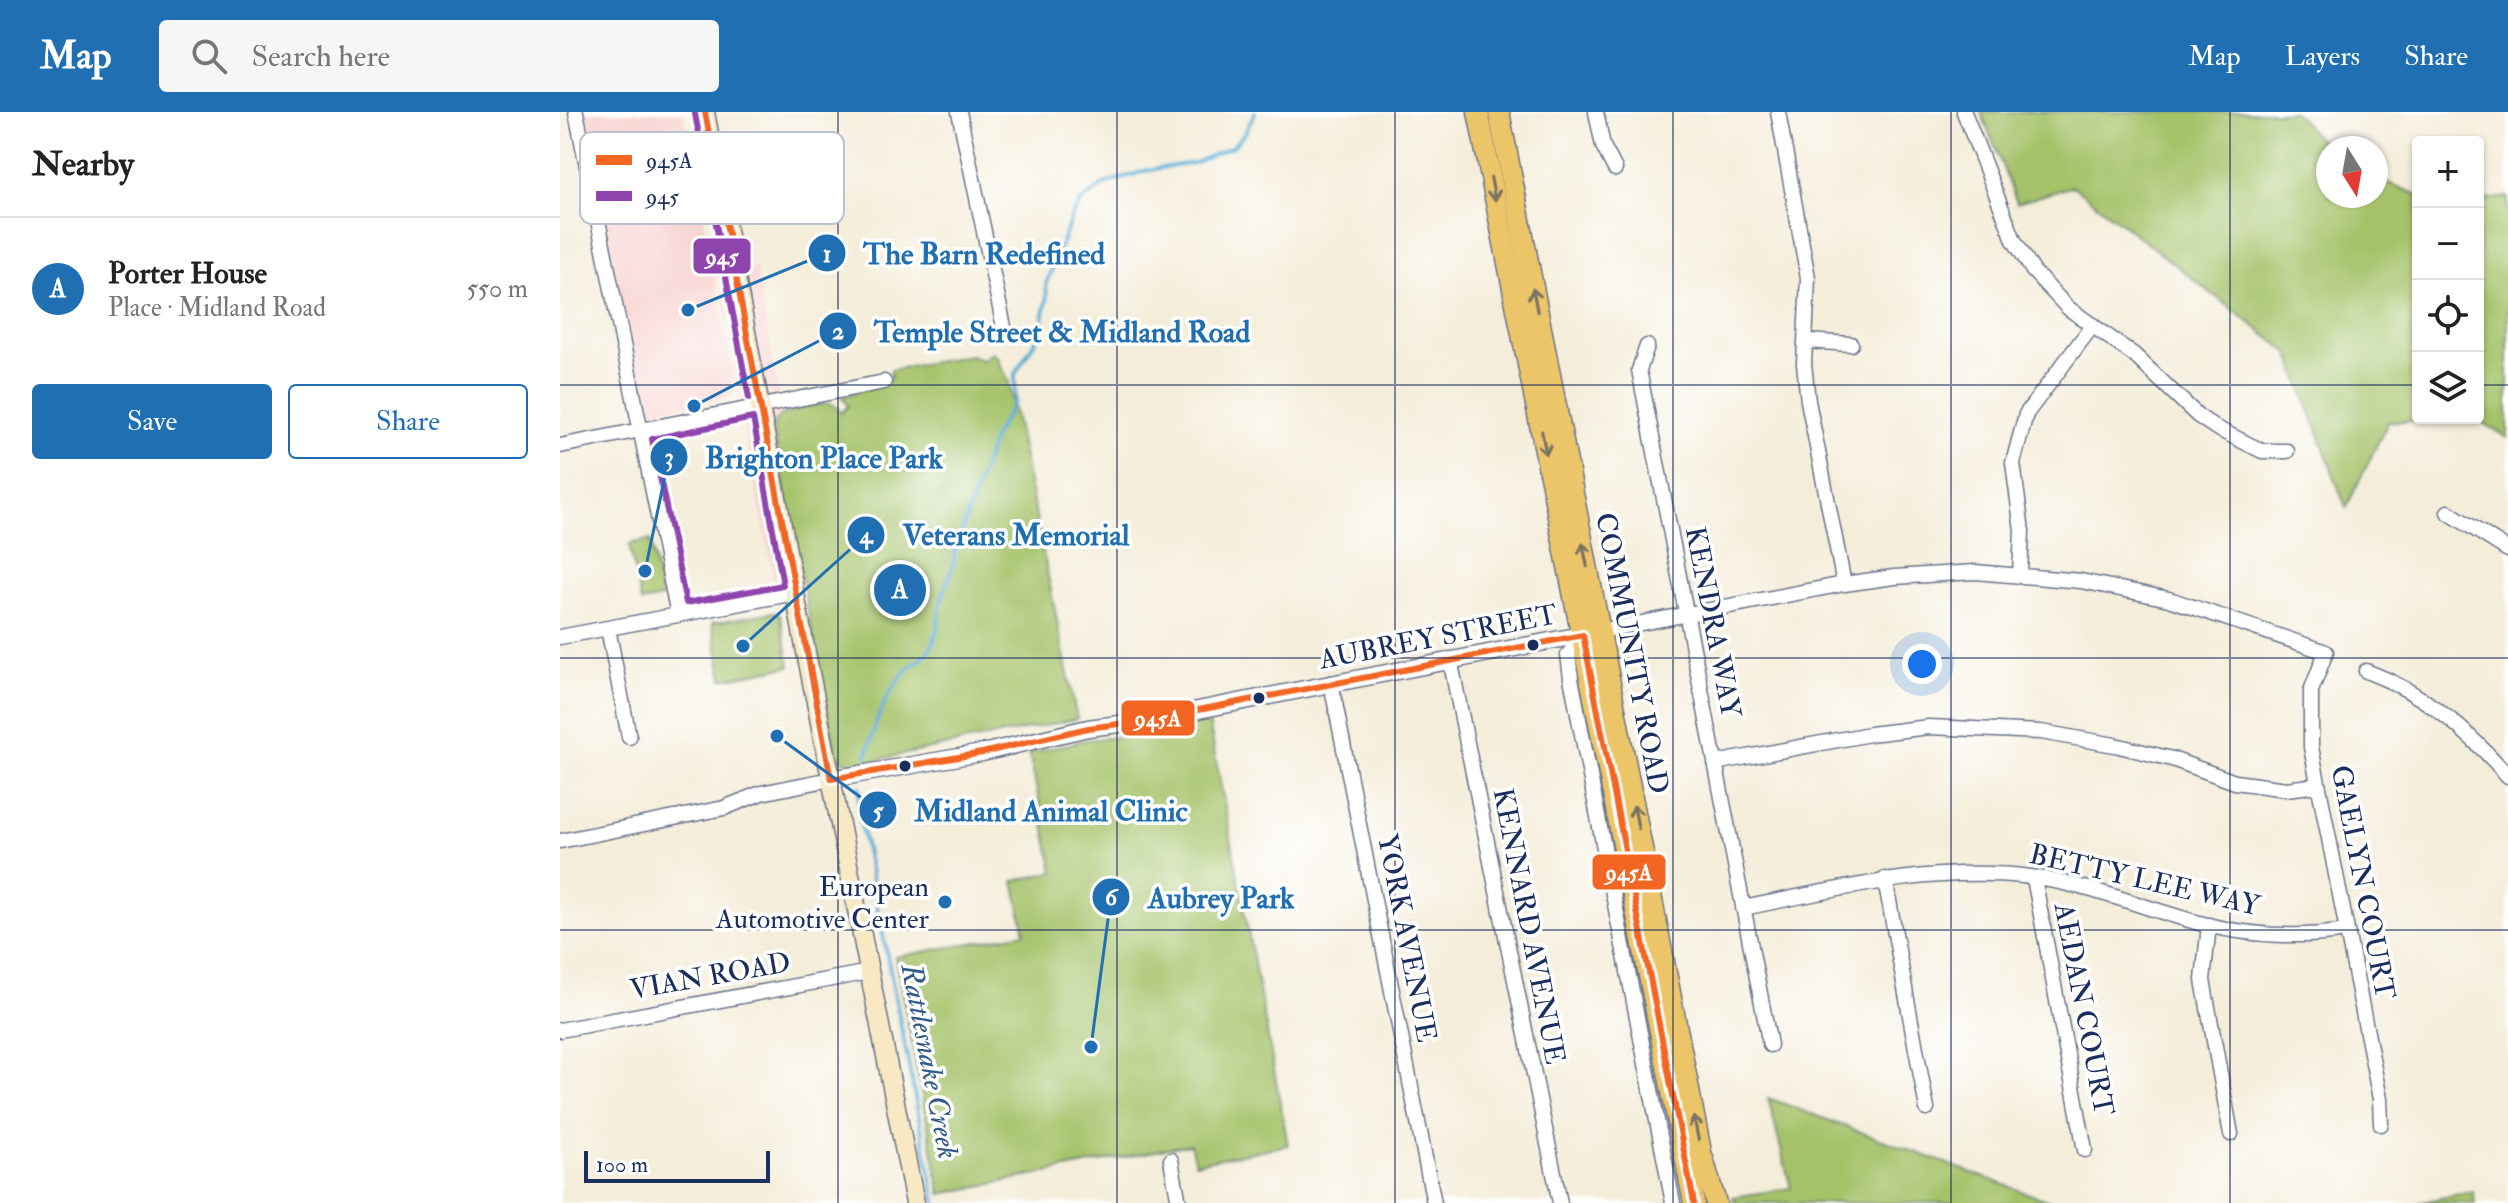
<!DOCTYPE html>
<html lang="en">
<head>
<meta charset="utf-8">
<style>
  :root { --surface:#fff; --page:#f6f6f6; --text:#222; --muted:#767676; --line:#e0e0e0; --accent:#1f6fb2 }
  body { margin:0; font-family:"IM FELL Double Pica",serif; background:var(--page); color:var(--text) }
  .controls { position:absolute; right:24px; top:24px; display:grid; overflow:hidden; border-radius:8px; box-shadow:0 2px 6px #0004 }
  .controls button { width:72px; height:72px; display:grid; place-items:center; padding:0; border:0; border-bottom:2px solid var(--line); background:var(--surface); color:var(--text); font:40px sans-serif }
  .compass { position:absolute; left:1756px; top:24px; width:72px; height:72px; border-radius:50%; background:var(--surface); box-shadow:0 2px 6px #0004; rotate:169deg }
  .scale { position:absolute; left:24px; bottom:20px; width:186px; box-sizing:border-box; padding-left:8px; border:4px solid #1b2f5e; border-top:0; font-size:22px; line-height:28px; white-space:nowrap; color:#1b2f5e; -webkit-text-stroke:6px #fff; paint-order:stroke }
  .you { position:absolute; left:1362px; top:552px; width:28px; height:28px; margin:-20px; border:6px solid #fff; border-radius:50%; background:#1a73e8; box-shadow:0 0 0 12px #1a73e833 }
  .badge { display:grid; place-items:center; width:52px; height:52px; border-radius:50%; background:var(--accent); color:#fff; font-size:26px; font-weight:700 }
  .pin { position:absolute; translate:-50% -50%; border:4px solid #fff; box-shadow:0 2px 8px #0006 }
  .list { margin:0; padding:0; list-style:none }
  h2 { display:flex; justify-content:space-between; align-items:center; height:104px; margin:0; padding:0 32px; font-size:34px }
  h2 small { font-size:26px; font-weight:400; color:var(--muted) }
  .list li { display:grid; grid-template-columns:52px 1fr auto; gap:24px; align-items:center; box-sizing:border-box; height:144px; padding:0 32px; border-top:2px solid var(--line) }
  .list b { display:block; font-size:30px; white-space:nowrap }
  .list p { margin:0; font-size:26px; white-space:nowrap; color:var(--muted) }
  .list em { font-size:26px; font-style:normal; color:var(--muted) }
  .actions { display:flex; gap:16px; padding:24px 32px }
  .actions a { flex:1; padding:18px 0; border:2px solid var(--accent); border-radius:8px; text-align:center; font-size:28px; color:var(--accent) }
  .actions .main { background:var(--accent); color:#fff }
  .icon { flex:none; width:44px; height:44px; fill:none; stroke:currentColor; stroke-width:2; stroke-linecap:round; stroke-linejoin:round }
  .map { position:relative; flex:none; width:1948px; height:1091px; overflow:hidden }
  header { display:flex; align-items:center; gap:48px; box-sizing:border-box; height:112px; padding:0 40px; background:var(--accent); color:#fff }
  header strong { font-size:38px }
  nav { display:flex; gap:44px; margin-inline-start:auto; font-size:28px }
  .search { width:560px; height:72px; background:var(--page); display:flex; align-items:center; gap:20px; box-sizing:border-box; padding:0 28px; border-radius:8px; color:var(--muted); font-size:30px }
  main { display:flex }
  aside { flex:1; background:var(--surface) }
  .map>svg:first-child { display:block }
  .built { fill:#f7d0ce }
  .green { fill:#a5c269; stroke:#607864; stroke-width:2 }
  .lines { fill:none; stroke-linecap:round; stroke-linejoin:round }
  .stream { stroke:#59add5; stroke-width:4 }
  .minor-casing { stroke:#677289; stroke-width:17 }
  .tertiary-casing { stroke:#677289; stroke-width:19 }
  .secondary-casing { stroke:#677289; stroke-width:21 }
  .primary-casing { stroke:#677289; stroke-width:23 }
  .minor { stroke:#fff; stroke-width:14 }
  .tertiary { stroke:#fff; stroke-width:16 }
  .secondary { stroke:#f8e8c3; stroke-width:18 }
  .primary { stroke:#edc569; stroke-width:20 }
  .bus-1-casing { stroke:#fff; stroke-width:12 }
  .bus-2-casing { stroke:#fff; stroke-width:12 }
  .bus-1 { stroke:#f26522; stroke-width:6 }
  .bus-2 { stroke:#8e44ad; stroke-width:6 }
  .oneway { stroke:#797263 }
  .grid { fill:none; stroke:#1b2f5e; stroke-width:2; stroke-opacity:0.55 }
  .bus-dot { fill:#1b2f5e; stroke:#fff; stroke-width:3 }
  .poi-dot { fill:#1f6fb2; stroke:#fff; stroke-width:3 }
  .labels { text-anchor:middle; stroke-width:7; stroke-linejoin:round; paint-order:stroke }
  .street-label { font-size:28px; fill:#1b2f5e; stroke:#fff }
  .poi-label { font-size:28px; fill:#1b2f5e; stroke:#fff; text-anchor:end }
  .water-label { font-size:30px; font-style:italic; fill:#315b88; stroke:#fff }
  .key { fill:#fff; stroke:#bbc1cf; stroke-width:2 }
  .key-label { font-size:22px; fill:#1b2f5e }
  .leader { fill:none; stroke:#1f6fb2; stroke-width:3 }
  .callout-dot { fill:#1f6fb2; stroke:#fff; stroke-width:3 }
  .mark-label { font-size:24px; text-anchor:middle; font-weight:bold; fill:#fff }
  .callout-label { font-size:30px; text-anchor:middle; font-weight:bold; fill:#1f6fb2; stroke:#fff; stroke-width:7; stroke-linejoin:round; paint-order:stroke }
  .line-badge { stroke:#fff; stroke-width:3 }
  .badge-label { font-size:22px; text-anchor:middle; font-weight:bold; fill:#fff }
</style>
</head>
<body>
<header>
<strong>Map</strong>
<div class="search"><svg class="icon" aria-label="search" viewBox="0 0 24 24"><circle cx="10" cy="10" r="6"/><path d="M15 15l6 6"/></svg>Search here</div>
<nav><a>Map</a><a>Layers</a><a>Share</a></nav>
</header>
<main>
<aside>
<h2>Nearby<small></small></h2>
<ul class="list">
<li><span class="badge">A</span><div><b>Porter House</b><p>Place · Midland Road</p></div><em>550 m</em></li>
</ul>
<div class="actions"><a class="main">Save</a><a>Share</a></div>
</aside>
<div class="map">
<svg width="1948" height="1091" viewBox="0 0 1948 1091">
  <rect width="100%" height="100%" fill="#fff"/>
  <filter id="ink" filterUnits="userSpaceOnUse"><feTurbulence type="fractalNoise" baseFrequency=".0125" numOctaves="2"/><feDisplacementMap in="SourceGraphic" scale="16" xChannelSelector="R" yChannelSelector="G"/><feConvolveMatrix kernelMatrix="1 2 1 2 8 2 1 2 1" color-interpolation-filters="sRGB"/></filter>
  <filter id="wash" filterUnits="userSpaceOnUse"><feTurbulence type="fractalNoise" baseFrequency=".006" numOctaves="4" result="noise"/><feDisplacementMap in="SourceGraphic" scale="32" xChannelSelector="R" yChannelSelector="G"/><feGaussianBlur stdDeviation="1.8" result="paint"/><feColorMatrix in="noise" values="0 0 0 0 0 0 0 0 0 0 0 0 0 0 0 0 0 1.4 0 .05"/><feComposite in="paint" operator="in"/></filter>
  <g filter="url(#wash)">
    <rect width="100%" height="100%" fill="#f4edd9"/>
    <path class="built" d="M 24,0 L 123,0 L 176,276 L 171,284 L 91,299 L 83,294 Z
      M 196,155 L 253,468 L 216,476 L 186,325 L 159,159 Z"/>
    <path class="green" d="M 1421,0 L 1734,0 L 1768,38 L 1768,84 L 1816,84 L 1816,66 L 1858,83 L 1858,306 L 1918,306 L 1918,89 L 1948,85 L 1948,326 L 1915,306 L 1828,310 L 1786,396 L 1729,241 L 1513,74 L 1457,91 Z
      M 432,240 L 439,247 L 438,249 L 448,267 L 517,607 L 292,653 L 279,646 L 275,638 L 213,317 C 215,311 214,310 219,305 C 225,300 262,290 271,292 C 276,293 278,297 281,301 L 288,294 L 282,285 L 330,268 L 331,258 L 410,243 L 423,248 Z
      M 90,428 L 102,486 L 81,490 L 69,432 Z
      M 213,500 L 220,502 L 230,554 L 163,567 L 152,511 Z
      M 649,610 L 728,1033 L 635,1051 L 630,1032 L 381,1082 L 335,845 L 465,821 L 454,769 L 494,760 L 469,641 L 526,628 L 592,622 Z
      M 1208,986 L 1494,1091 L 1175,1091 L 1173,1085 L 1231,1076 Z
      M 1913,1079 L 1915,1091 L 1858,1091 Z"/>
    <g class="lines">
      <path class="stream" d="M 307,643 C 315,610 325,580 349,556 C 355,550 363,547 368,540 C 381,522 377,494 386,474 C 391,462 394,453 395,439 L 434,324 L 455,289 L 455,262 L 480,221 L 487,188 L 486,172 L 512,104 L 522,89 L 546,71 L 588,58 L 634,51 L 673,34 L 685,21 L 695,0
        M 300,674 L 298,697 L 376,1091"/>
    </g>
  </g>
  <g filter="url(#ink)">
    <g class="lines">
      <defs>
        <path id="minor" d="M 16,0 L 118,503
          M 399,0 L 445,220
          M 1036,0 L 1043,34 L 1055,57
          M 1218,0 L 1248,166 L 1244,252 L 1248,289 L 1284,472
          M 1404,0 L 1454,128 L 1473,159 L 1508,196 L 1574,243 L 1638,304 L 1656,316 L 1702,339 L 1727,339
          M 1246,229 L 1291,232
          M 1087,234 L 1079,258 L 1210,933
          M 0,334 L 324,270
          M 1888,400 L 1948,438
          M 1460,462 L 1462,419 L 1453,351 L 1466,302 L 1533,213
          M 48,516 L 69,625
          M 1040,519 L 1284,472 L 1334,465 L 1415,460 L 1521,469 L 1609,487 L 1766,540 L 1751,579 L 1751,635 L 1820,987 L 1821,1012
          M 1023,523 L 1008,543 L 1011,566 L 1113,1091
          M 0,525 L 235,481
          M 890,547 L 1000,1091
          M 1806,559 C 1865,581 1907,618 1948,664
          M 771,571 L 874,1091
          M 1155,651 L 1310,622 L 1369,615 L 1481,620 L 1555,633 L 1612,647 L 1675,670 L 1726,677 L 1758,673
          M 0,729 L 164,696 L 201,681 L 271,667
          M 1474,766 L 1525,1038
          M 1325,767 L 1367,997
          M 1183,796 C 1279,777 1373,753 1471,765 C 1532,773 1588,798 1647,813 C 1692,824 1742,826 1787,819
          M 1649,813 L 1643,868 L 1671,1022
          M 0,918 L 309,860
          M 611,1048 L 619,1091"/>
        <path id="tertiary" d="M 271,667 L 422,641 L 528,616 L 582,609 L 1031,521"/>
        <path id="secondary" d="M 145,0 L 244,530 L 355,1091"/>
        <path id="primary" d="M 918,0 L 1134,1091
          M 939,0 L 1141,1040 L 1156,1091"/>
      </defs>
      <use href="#minor" class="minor-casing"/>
      <use href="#tertiary" class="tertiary-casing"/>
      <use href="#secondary" class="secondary-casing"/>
      <use href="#primary" class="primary-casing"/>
      <use href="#minor" class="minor"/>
      <use href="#tertiary" class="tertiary"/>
      <use href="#secondary" class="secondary"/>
      <use href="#primary" class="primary"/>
      <defs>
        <path id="bus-1" d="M 145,0 L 271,667 L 422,641 L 528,616 L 582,609 L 1023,523 L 1134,1091"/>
        <path id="bus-2" d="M 135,2 L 189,286
          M 193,306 L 223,473 L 126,491 L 92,327 Z"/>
      </defs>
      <use href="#bus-1" class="bus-1-casing"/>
      <use href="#bus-2" class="bus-2-casing"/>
      <use href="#bus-1" class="bus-1"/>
      <use href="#bus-2" class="bus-2"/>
    </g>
    <defs><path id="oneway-shaft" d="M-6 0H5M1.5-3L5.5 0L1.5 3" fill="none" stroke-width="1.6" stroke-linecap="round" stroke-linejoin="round" transform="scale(2)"/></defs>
    <g class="oneway">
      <use href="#oneway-shaft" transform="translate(933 77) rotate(79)"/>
      <use href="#oneway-shaft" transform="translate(975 188) rotate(-101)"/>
      <use href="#oneway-shaft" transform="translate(984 331) rotate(79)"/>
      <use href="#oneway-shaft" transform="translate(1025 443) rotate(-101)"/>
      <use href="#oneway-shaft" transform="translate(1076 705) rotate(-101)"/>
      <use href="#oneway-shaft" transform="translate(1136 1016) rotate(-101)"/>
    </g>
  </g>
  <path class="grid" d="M 278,0 L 278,1091M 557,0 L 557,1091M 835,0 L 835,1091M 1113,0 L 1113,1091M 1391,0 L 1391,1091M 1670,0 L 1670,1091M 0,273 L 1858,273M 1918,273 L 1948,273M 0,546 L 1948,546M 0,818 L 1948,818"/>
  <g class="bus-dot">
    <circle cx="973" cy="533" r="7"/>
    <circle cx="699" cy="586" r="7"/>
    <circle cx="345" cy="654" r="7"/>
  </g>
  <circle class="poi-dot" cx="385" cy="790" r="8"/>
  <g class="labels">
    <g class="street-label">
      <text transform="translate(1154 510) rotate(79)" y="10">KENDRA WAY</text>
      <text transform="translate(878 524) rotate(-11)" y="10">AUBREY STREET</text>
      <text transform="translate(1073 541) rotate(79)" y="10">COMMUNITY ROAD</text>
      <text transform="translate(1585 767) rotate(13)" y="10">BETTY LEE WAY</text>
      <text transform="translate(1804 770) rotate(79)" y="10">GAELYN COURT</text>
      <text transform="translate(970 814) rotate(79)" y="10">KENNARD AVENUE</text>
      <text transform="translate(848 826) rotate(79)" y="10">YORK AVENUE</text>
      <text transform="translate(150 863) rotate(-10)" y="10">VIAN ROAD</text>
      <text transform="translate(1525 897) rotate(79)" y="10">AEDAN COURT</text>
    </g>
    <g class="poi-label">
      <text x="369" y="784">European<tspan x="369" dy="32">Automotive Center</tspan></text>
    </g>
    <g class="water-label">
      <text transform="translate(370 949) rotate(79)" y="10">Rattlesnake Creek</text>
    </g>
  </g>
  <rect x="20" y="20" width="264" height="92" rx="12" class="key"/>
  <rect x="36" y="43" width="36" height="10" fill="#f26522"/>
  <rect x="36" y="79" width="36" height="10" fill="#8e44ad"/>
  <g class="key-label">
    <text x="86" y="56">945A</text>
    <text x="86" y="92">945</text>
  </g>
  <path class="leader" d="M128 198L267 141M134 294L278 219M85 459L109 345M183 534L306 423M217 624L318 698M531 935L551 785"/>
  <g class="callout-dot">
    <circle cx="128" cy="198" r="8"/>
    <circle cx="134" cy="294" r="8"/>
    <circle cx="85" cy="459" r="8"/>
    <circle cx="183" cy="534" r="8"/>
    <circle cx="217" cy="624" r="8"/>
    <circle cx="531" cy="935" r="8"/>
    <circle cx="267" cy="141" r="20"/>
    <circle cx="278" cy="219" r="20"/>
    <circle cx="109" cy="345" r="20"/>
    <circle cx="306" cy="423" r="20"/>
    <circle cx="318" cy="698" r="20"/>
    <circle cx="551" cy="785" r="20"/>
  </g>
  <g class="mark-label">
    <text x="267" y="150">1</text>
    <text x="278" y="227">2</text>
    <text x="109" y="353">3</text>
    <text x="306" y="431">4</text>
    <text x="318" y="707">5</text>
    <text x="551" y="793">6</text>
  </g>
  <g class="callout-label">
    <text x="424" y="152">The Barn Redefined</text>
    <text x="502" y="230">Temple Street &amp; Midland Road</text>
    <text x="264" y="356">Brighton Place Park</text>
    <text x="456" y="433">Veterans Memorial</text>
    <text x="491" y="709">Midland Animal Clinic</text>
    <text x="661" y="796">Aubrey Park</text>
  </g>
  <g class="line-badge">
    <rect x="132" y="125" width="60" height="38" rx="8" fill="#8e44ad"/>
    <rect x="560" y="587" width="76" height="38" rx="8" fill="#f26522"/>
    <rect x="1031" y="741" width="76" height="38" rx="8" fill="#f26522"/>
  </g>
  <g class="badge-label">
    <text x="162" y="152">945</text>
    <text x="598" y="614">945A</text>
    <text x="1069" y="768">945A</text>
  </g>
</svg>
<div class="controls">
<button>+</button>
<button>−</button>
<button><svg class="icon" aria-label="locate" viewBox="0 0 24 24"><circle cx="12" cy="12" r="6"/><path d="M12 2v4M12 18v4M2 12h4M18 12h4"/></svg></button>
<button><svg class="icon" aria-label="layers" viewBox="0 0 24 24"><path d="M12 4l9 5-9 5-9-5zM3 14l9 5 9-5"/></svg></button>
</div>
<svg class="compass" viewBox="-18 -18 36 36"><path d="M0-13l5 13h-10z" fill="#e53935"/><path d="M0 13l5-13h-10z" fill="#767676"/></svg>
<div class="scale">100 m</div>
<div class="you"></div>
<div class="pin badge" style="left:340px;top:478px">A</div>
</div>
</main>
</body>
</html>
